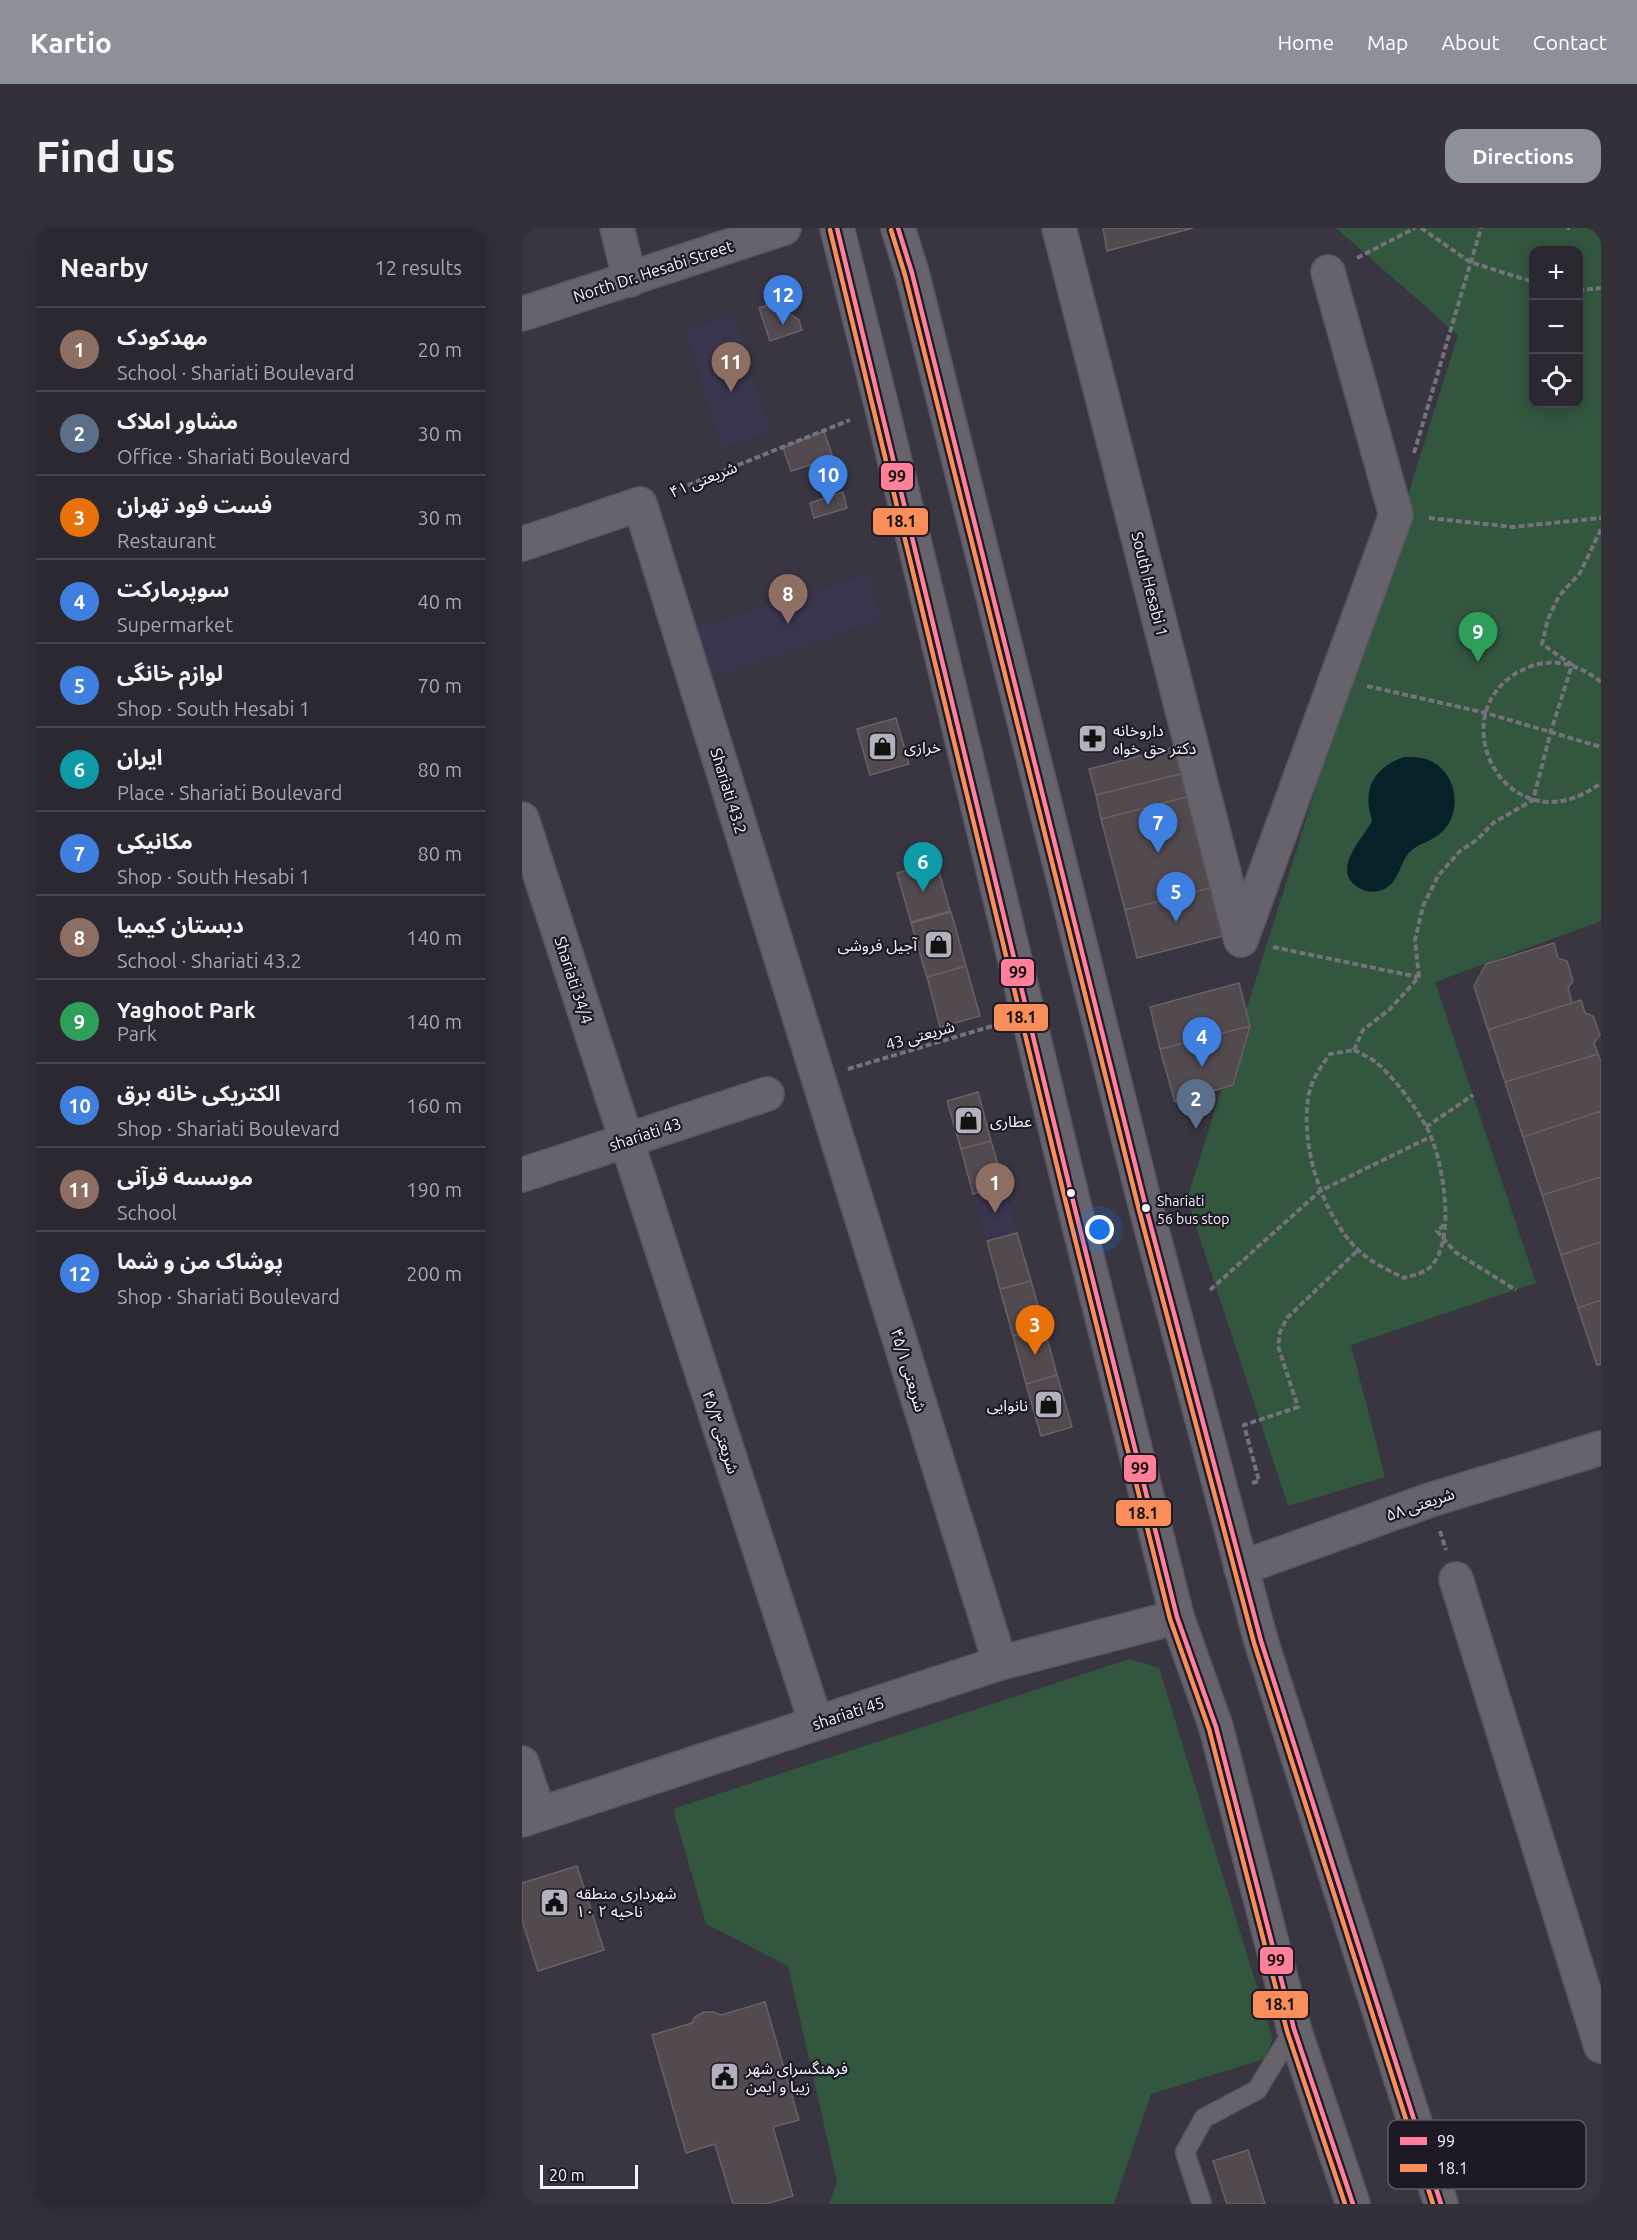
<!DOCTYPE html>
<html lang="en">
<head>
<meta charset="utf-8">
<style>
  :root { --surface:#2b2832; --page:#33303a; --text:#f1f3f6; --muted:#a6a6ac; --line:#47444d; --accent:#8c9099 }
  body { margin:0; font-family:Ubuntu,"Noto Sans Arabic",sans-serif; background:var(--page); color:var(--text) }
  .controls { position:absolute; right:18px; top:18px; display:grid; overflow:hidden; border-radius:12px; box-shadow:0 3px 15px #0003 }
  .controls button { width:54px; height:54px; display:grid; place-items:center; padding:0; border:0; border-bottom:2px solid var(--line); background:var(--surface); color:var(--text); font:30px sans-serif }
  .scale { position:absolute; left:18px; bottom:15px; width:98px; box-sizing:border-box; padding-left:6px; border:3px solid #f5f3ff; border-top:0; font-size:16px; line-height:21px; white-space:nowrap; color:#f5f3ff; -webkit-text-stroke:4px #1d1a25; paint-order:stroke }
  .you { position:absolute; left:578px; top:1002px; width:21px; height:21px; margin:-15px; border:4px solid #fff; border-radius:50%; background:#1a73e8; box-shadow:0 0 0 9px #1a73e833 }
  .badge { display:grid; place-items:center; width:39px; height:39px; border-radius:50%; background:var(--accent); color:#fff; font-size:20px; font-weight:700 }
  .pin { position:absolute; translate:-50% -50px; filter:drop-shadow(0 2px 3px #0008) }
  .pin::after { content:''; position:absolute; top:32px; width:21px; height:18px; background:inherit; clip-path:polygon(0 0,100% 0,50% 100%) }
  .list { margin:0; padding:0; list-style:none }
  h2 { display:flex; justify-content:space-between; align-items:center; height:78px; margin:0; padding:0 24px; font-size:26px }
  h2 small { font-size:20px; font-weight:400; color:var(--muted) }
  .list li { display:grid; grid-template-columns:39px 1fr auto; gap:18px; align-items:center; box-sizing:border-box; height:84px; padding:0 24px; border-top:2px solid var(--line) }
  .list b { display:block; font-size:22px; white-space:nowrap }
  .list p { margin:0; font-size:20px; white-space:nowrap; color:var(--muted) }
  .list em { font-size:20px; font-style:normal; color:var(--muted) }
  .icon { flex:none; width:33px; height:33px; fill:none; stroke:currentColor; stroke-width:2; stroke-linecap:round; stroke-linejoin:round }
  .map { position:relative; flex:none; width:1079px; height:1976px; overflow:hidden; border-radius:18px }
  header { display:flex; align-items:center; gap:36px; box-sizing:border-box; height:84px; padding:0 30px; background:var(--accent); color:#fff }
  header strong { font-size:28px }
  nav { display:flex; gap:33px; margin-inline-start:auto; font-size:21px }
  .intro { display:flex; align-items:center; justify-content:space-between; box-sizing:border-box; height:144px; padding:0 36px }
  h1 { margin:0; font-size:42px }
  .button { padding:15px 27px; border-radius:18px; background:var(--accent); color:#fff; font-size:21px; font-weight:700 }
  main { display:flex; gap:36px; padding:0 36px }
  aside { flex:1; background:var(--surface); border-radius:18px; box-shadow:0 3px 15px #0003 }
  .map>svg:first-child { display:block }
  .built { fill:#3c3550 }
  .green { fill:#33563f; fill-rule:evenodd }
  .water { fill:#052229 }
  .building { fill:#524a4f; stroke:#696166; stroke-width:1.5 }
  .lines { fill:none; stroke-linecap:round; stroke-linejoin:round }
  .lane-casing { stroke:#585560; stroke-width:21 }
  .street-casing { stroke:#585560; stroke-width:36 }
  .secondary-casing { stroke:#585560; stroke-width:36 }
  .path { stroke:#74727a; stroke-width:4; stroke-dasharray:6 3; stroke-linecap:butt }
  .lane { stroke:#66636d; stroke-width:18 }
  .street { stroke:#66636d; stroke-width:33 }
  .secondary { stroke:#66636d; stroke-width:33 }
  .bus-1-casing { stroke:#1d1a25; stroke-width:9 }
  .bus-2-casing { stroke:#1d1a25; stroke-width:9 }
  .bus-1 { stroke:#ff8098; stroke-width:4.5 }
  .bus-2 { stroke:#fa8e5a; stroke-width:4.5 }
  .bus-dot { fill:#f5f3ff; stroke:#1d1a25; stroke-width:2 }
  .labels { text-anchor:middle; stroke-width:4.5; stroke-linejoin:round; paint-order:stroke }
  .bus-label { font-size:14px; fill:#f5f3ff; stroke:#1d1a25; text-anchor:start }
  .street-label { font-size:16px; fill:#f5f3ff; stroke:#1d1a25 }
  .poi-label { font-size:16px; fill:#f5f3ff; stroke:#1d1a25; text-anchor:start }
  .key { fill:#1d1a25; stroke:#5e5b66; stroke-width:1.5 }
  .key-label { font-size:16px; fill:#f5f3ff }
  .line-badge { stroke:#1d1a25; stroke-width:2 }
  .pale-badge-label { font-size:16px; text-anchor:middle; font-weight:bold; fill:#111 }
</style>
</head>
<body>
<header>
<strong>Kartio</strong>
<nav><a>Home</a><a>Map</a><a>About</a><a>Contact</a></nav>
</header>
<div class="intro"><h1>Find us</h1><a class="button">Directions</a></div>
<main>
<aside>
<h2>Nearby<small>12 results</small></h2>
<ul class="list">
<li><span class="badge" style="background:#8d6e63">1</span><div><b>مهدکودک</b><p>School · Shariati Boulevard</p></div><em>20 m</em></li>
<li><span class="badge" style="background:#5c6f8a">2</span><div><b>مشاور املاک</b><p>Office · Shariati Boulevard</p></div><em>30 m</em></li>
<li><span class="badge" style="background:#e8710a">3</span><div><b>فست فود تهران</b><p>Restaurant</p></div><em>30 m</em></li>
<li><span class="badge" style="background:#3f7fe0">4</span><div><b>سوپرمارکت</b><p>Supermarket</p></div><em>40 m</em></li>
<li><span class="badge" style="background:#3f7fe0">5</span><div><b>لوازم خانگی</b><p>Shop · South Hesabi 1</p></div><em>70 m</em></li>
<li><span class="badge" style="background:#0f9aa8">6</span><div><b>ایران</b><p>Place · Shariati Boulevard</p></div><em>80 m</em></li>
<li><span class="badge" style="background:#3f7fe0">7</span><div><b>مکانیکی</b><p>Shop · South Hesabi 1</p></div><em>80 m</em></li>
<li><span class="badge" style="background:#8d6e63">8</span><div><b>دبستان کیمیا</b><p>School · Shariati 43.2</p></div><em>140 m</em></li>
<li><span class="badge" style="background:#2e9e5b">9</span><div><b>Yaghoot Park</b><p>Park</p></div><em>140 m</em></li>
<li><span class="badge" style="background:#3f7fe0">10</span><div><b>الکتریکی خانه برق</b><p>Shop · Shariati Boulevard</p></div><em>160 m</em></li>
<li><span class="badge" style="background:#8d6e63">11</span><div><b>موسسه قرآنی</b><p>School</p></div><em>190 m</em></li>
<li><span class="badge" style="background:#3f7fe0">12</span><div><b>پوشاک من و شما</b><p>Shop · Shariati Boulevard</p></div><em>200 m</em></li>
</ul>
</aside>
<div class="map">
<svg width="1079" height="1976" viewBox="0 0 1079 1976">
  <rect width="100%" height="100%" fill="#393642"/>
  <path class="built" d="M 212,87 L 248,204 L 199,220 L 164,102 Z
    M 347,346 L 358,392 L 189,449 L 173,400 Z
    M 482,957 L 495,1005 L 465,1013 L 451,966 Z"/>
  <path class="green" d="M 814,0 L 1079,0 L 1079,693 L 913,754 L 1014,1055 L 829,1117 L 863,1249 L 766,1278 L 665,971 L 936,107 ZM 1011,22 L 1056,22 L 1056,176 L 1011,176 Z
    M 607,1431 L 637,1440 L 751,1811 L 742,1831 L 629,1866 L 592,1976 L 307,1976 L 315,1954 L 266,1738 L 184,1696 L 151,1581 Z"/>
  <path class="water" d="M 882,529 C 891,529 901,529 909,533 C 935,546 941,584 920,604 C 910,614 895,615 886,626 C 878,636 877,650 867,658 C 860,664 850,665 841,662 C 805,646 840,612 850,593 C 840,561 851,540 882,529 Z"/>
  <path class="building" d="M 581,0 L 671,0 L 585,23 Z
    M 251,75 L 277,92 L 280,102 L 248,113 L 237,80 Z
    M 302,203 L 311,230 L 269,243 L 261,220 Z
    M 321,264 L 325,280 L 292,290 L 288,275 Z
    M 374,490 L 387,536 L 348,547 L 335,501 Z
    M 653,519 L 662,545 L 574,567 L 567,541 Z
    M 662,545 L 669,568 L 579,591 L 574,567 Z
    M 669,568 L 692,659 L 603,682 L 579,591 Z
    M 414,633 L 428,683 L 389,694 L 375,645 Z
    M 692,659 L 705,707 L 615,730 L 603,682 Z
    M 429,684 L 444,738 L 405,749 L 389,695 Z
    M 1032,715 L 1036,730 L 1045,733 L 1051,753 L 1046,760 L 1050,775 L 966,802 L 952,758 L 964,736 Z
    M 444,738 L 458,788 L 418,799 L 405,749 Z
    M 717,755 L 728,798 L 638,821 L 628,779 Z
    M 1059,772 L 1063,785 L 1071,788 L 1078,807 L 1072,815 L 1076,826 L 983,854 L 966,802 Z
    M 728,798 L 711,857 L 653,874 L 638,821 Z
    M 1076,826 L 1079,833 L 1079,883 L 1001,909 L 983,854 Z
    M 456,864 L 469,913 L 439,921 L 425,873 Z
    M 1079,883 L 1079,949 L 1020,967 L 1001,909 Z
    M 469,913 L 482,957 L 451,966 L 439,921 Z
    M 1079,949 L 1079,1014 L 1039,1027 L 1020,967 Z
    M 495,1005 L 509,1053 L 478,1061 L 465,1013 Z
    M 1079,1014 L 1079,1072 L 1056,1080 L 1039,1027 Z
    M 509,1053 L 522,1099 L 491,1108 L 478,1061 Z
    M 1079,1072 L 1079,1136 L 1075,1137 L 1056,1080 Z
    M 522,1099 L 535,1147 L 504,1156 L 491,1108 Z
    M 535,1147 L 550,1199 L 519,1208 L 504,1156 Z
    M 55,1638 L 82,1722 L 16,1743 L 0,1692 L 0,1655 Z
    M 243,1774 L 277,1892 L 251,1899 L 271,1968 L 244,1976 L 211,1976 L 193,1916 L 164,1925 L 130,1807 L 170,1795 L 173,1789 L 182,1784 L 191,1784 L 199,1787 Z
    M 726,1922 L 743,1976 L 705,1976 L 691,1933 Z"/>
  <g class="lines">
    <defs>
      <path id="lane" d="M 680,1976 L 663,1924 L 682,1890 L 735,1862 L 772,1801"/>
      <path id="street" d="M 95,0 L 108,52
        M 537,0 L 719,712
        M 0,316 L 118,276 L 478,1435
        M 0,591 L 294,1495
        M 719,712 L 874,287 L 806,44
        M 0,947 L 245,866
        M 719,1340 L 908,1272 L 1079,1220
        M 934,1351 L 1079,1818
        M 0,1535 L 17,1586
        M 0,1592 L 478,1435 L 655,1389"/>
      <path id="secondary" d="M 315,0 L 360,180 L 549,965 L 655,1389 L 694,1499 L 772,1801 L 831,1976
        M 376,0 L 390,45 L 624,980 L 739,1413 L 919,1976
        M 0,86 L 262,0"/>
    </defs>
    <use href="#lane" class="lane-casing"/>
    <use href="#street" class="street-casing"/>
    <use href="#secondary" class="secondary-casing"/>
    <path class="path" d="M 899,0 L 948,34 L 1011,54
      M 1045,0 L 1048,0
      M 835,30 L 893,0
      M 1056,62 L 1079,60
      M 892,225 L 959,0
      M 149,264 L 328,192
      M 907,290 L 991,299 L 1079,290
      M 1079,454 C 1058,437 1032,429 1007,439 C 910,478 984,626 1079,555
      M 845,458 L 964,485 L 1079,519
      M 751,719 L 896,749
      M 832,822 L 841,802 L 868,781 L 897,749 L 893,712 L 901,678 L 916,648 L 938,623 L 956,611 L 971,595 L 1011,572 L 1029,503 L 1050,437 L 1020,416 L 1026,391 L 1037,368 L 1058,345 L 1079,301
      M 832,822 C 840,826 849,830 856,836 C 874,852 892,877 904,898 C 921,929 934,1007 911,1036 C 904,1045 892,1047 882,1050 C 866,1042 848,1034 835,1021 C 800,985 779,921 786,871 C 788,854 798,840 808,826 Z
      M 326,841 L 474,797
      M 904,899 L 951,867
      M 922,997 L 915,1003 L 933,1024 L 994,1062
      M 688,1062 L 798,963 L 908,909
      M 730,1255 L 737,1253 L 722,1197 L 776,1179 L 756,1118 L 758,1104 L 765,1090 L 836,1022
      M 918,1303 L 924,1322"/>
    <use href="#lane" class="lane"/>
    <use href="#street" class="street"/>
    <use href="#secondary" class="secondary"/>
    <defs>
      <path id="bus-1" d="M 315,0 L 549,965 L 655,1389 L 694,1499 L 772,1801 L 831,1976
        M 376,0 L 390,45 L 624,980 L 739,1413 L 919,1976"/>
      <path id="bus-2" d="M 308,2 L 542,967 L 648,1391 L 687,1501 L 765,1803 L 823,1976
        M 369,2 L 383,47 L 617,982 L 732,1415 L 911,1976"/>
    </defs>
    <use href="#bus-1" class="bus-1-casing"/>
    <use href="#bus-2" class="bus-2-casing"/>
    <use href="#bus-1" class="bus-1"/>
    <use href="#bus-2" class="bus-2"/>
  </g>
  <defs>
    <symbol id="pharmacy-square" viewBox="-11 -11 22 22"><rect x="-9" y="-9" width="18" height="18" rx="4" fill="#b3b1bd" stroke="#1d1a25"/><path d="M-2-6h4v4h4v4h-4v4h-4v-4h-4v-4h4Z" fill="#111"/></symbol>
    <symbol id="shop-square" viewBox="-11 -11 22 22"><rect x="-9" y="-9" width="18" height="18" rx="4" fill="#b3b1bd" stroke="#1d1a25"/><path d="M-5-2.5h2.3a2.7 3.5 0 0 1 5.4 0H5L5.5 6h-11ZM-1.5-2.5h3a1.5 2.3 0 0 0-3 0Z" fill="#111"/></symbol>
    <symbol id="civic-square" viewBox="-11 -11 22 22"><rect x="-9" y="-9" width="18" height="18" rx="4" fill="#b3b1bd" stroke="#1d1a25"/><path d="M-.6-6.5H3V-4.5H.6V-3L4-1V1h2V6H-6V1h2V-1L-.6-3ZM-1.2 2.5V6h2.4V2.5Z" fill="#111"/></symbol>
  </defs>
  <g fill-rule="evenodd">
    <use href="#pharmacy-square" x="554" y="494" width="33" height="33"/>
    <use href="#shop-square" x="344" y="502" width="33" height="33"/>
    <use href="#shop-square" x="400" y="700" width="33" height="33"/>
    <use href="#shop-square" x="430" y="876" width="33" height="33"/>
    <use href="#shop-square" x="510" y="1160" width="33" height="33"/>
    <use href="#civic-square" x="16" y="1658" width="33" height="33"/>
    <use href="#civic-square" x="186" y="1832" width="33" height="33"/>
  </g>
  <g class="bus-dot">
    <circle cx="549" cy="965" r="5"/>
    <circle cx="624" cy="980" r="5"/>
  </g>
  <g class="labels">
    <g class="bus-label">
      <text x="635" y="978">Shariati<tspan x="635" dy="18">56 bus stop</tspan></text>
    </g>
    <g class="street-label">
      <text transform="translate(131 43) rotate(-18)" y="6">North Dr. Hesabi Street</text>
      <text transform="translate(181 251) rotate(-22)" y="6">شریعتی ۴۱</text>
      <text transform="translate(628 356) rotate(76)" y="6">South Hesabi 1</text>
      <text transform="translate(207 563) rotate(73)" y="6">Shariati 43.2</text>
      <text transform="translate(52 752) rotate(72)" y="6">Shariati 34/4</text>
      <text transform="translate(398 807) rotate(-16)" y="6">شریعتی 43</text>
      <text transform="translate(123 906) rotate(-18)" y="6">shariati 43</text>
      <text transform="translate(387 1142) rotate(73)" y="6">شریعتی ۴۵/۱</text>
      <text transform="translate(199 1204) rotate(72)" y="6">شریعتی ۴۵/۳</text>
      <text transform="translate(898 1276) rotate(-19)" y="6">شریعتی ۵۸</text>
      <text transform="translate(326 1485) rotate(-18)" y="6">shariati 45</text>
    </g>
    <g class="poi-label">
      <text x="591" y="508">داروخانه<tspan x="591" dy="18">دکتر حق خواه</tspan></text>
      <text x="382" y="525">خرازی</text>
      <text x="395" y="723" text-anchor="end">آجیل فروشی</text>
      <text x="468" y="899">عطاری</text>
      <text x="506" y="1183" text-anchor="end">نانوایی</text>
      <text x="54" y="1671">شهرداری منطقه<tspan x="54" dy="18">۱۰ ناحیه ۲</tspan></text>
      <text x="224" y="1846">فرهنگسرای شهر<tspan x="224" dy="18">زیبا و ایمن</tspan></text>
    </g>
  </g>
  <rect x="866" y="1892" width="198" height="69" rx="9" class="key"/>
  <rect x="878" y="1909" width="27" height="8" fill="#ff8098"/>
  <rect x="878" y="1936" width="27" height="8" fill="#fa8e5a"/>
  <g class="key-label">
    <text x="915" y="1919">99</text>
    <text x="915" y="1946">18.1</text>
  </g>
  <g class="line-badge">
    <rect x="358" y="234" width="34" height="29" rx="6" fill="#ff8098"/>
    <rect x="350" y="279" width="57" height="29" rx="6" fill="#fa8e5a"/>
    <rect x="478" y="730" width="35" height="29" rx="6" fill="#ff8098"/>
    <rect x="471" y="775" width="56" height="29" rx="6" fill="#fa8e5a"/>
    <rect x="601" y="1226" width="34" height="29" rx="6" fill="#ff8098"/>
    <rect x="593" y="1271" width="57" height="28" rx="6" fill="#fa8e5a"/>
    <rect x="737" y="1718" width="35" height="29" rx="6" fill="#ff8098"/>
    <rect x="730" y="1762" width="57" height="29" rx="6" fill="#fa8e5a"/>
  </g>
  <g class="pale-badge-label">
    <text x="375" y="254">99</text>
    <text x="379" y="299">18.1</text>
    <text x="496" y="750">99</text>
    <text x="499" y="795">18.1</text>
    <text x="618" y="1246">99</text>
    <text x="621" y="1291">18.1</text>
    <text x="754" y="1738">99</text>
    <text x="758" y="1782">18.1</text>
  </g>
</svg>
<div class="controls">
<button>+</button>
<button>−</button>
<button><svg class="icon" aria-label="locate" viewBox="0 0 24 24"><circle cx="12" cy="12" r="6"/><path d="M12 2v4M12 18v4M2 12h4M18 12h4"/></svg></button>
</div>
<div class="scale">20 m</div>
<div class="you"></div>
<div class="pin badge" style="left:473px;top:985px;background:#8d6e63">1</div>
<div class="pin badge" style="left:674px;top:901px;background:#5c6f8a">2</div>
<div class="pin badge" style="left:513px;top:1127px;background:#e8710a">3</div>
<div class="pin badge" style="left:680px;top:839px;background:#3f7fe0">4</div>
<div class="pin badge" style="left:654px;top:694px;background:#3f7fe0">5</div>
<div class="pin badge" style="left:401px;top:664px;background:#0f9aa8">6</div>
<div class="pin badge" style="left:636px;top:625px;background:#3f7fe0">7</div>
<div class="pin badge" style="left:266px;top:396px;background:#8d6e63">8</div>
<div class="pin badge" style="left:956px;top:434px;background:#2e9e5b">9</div>
<div class="pin badge" style="left:306px;top:277px;background:#3f7fe0">10</div>
<div class="pin badge" style="left:209px;top:164px;background:#8d6e63">11</div>
<div class="pin badge" style="left:261px;top:97px;background:#3f7fe0">12</div>
</div>
</main>
</body>
</html>
